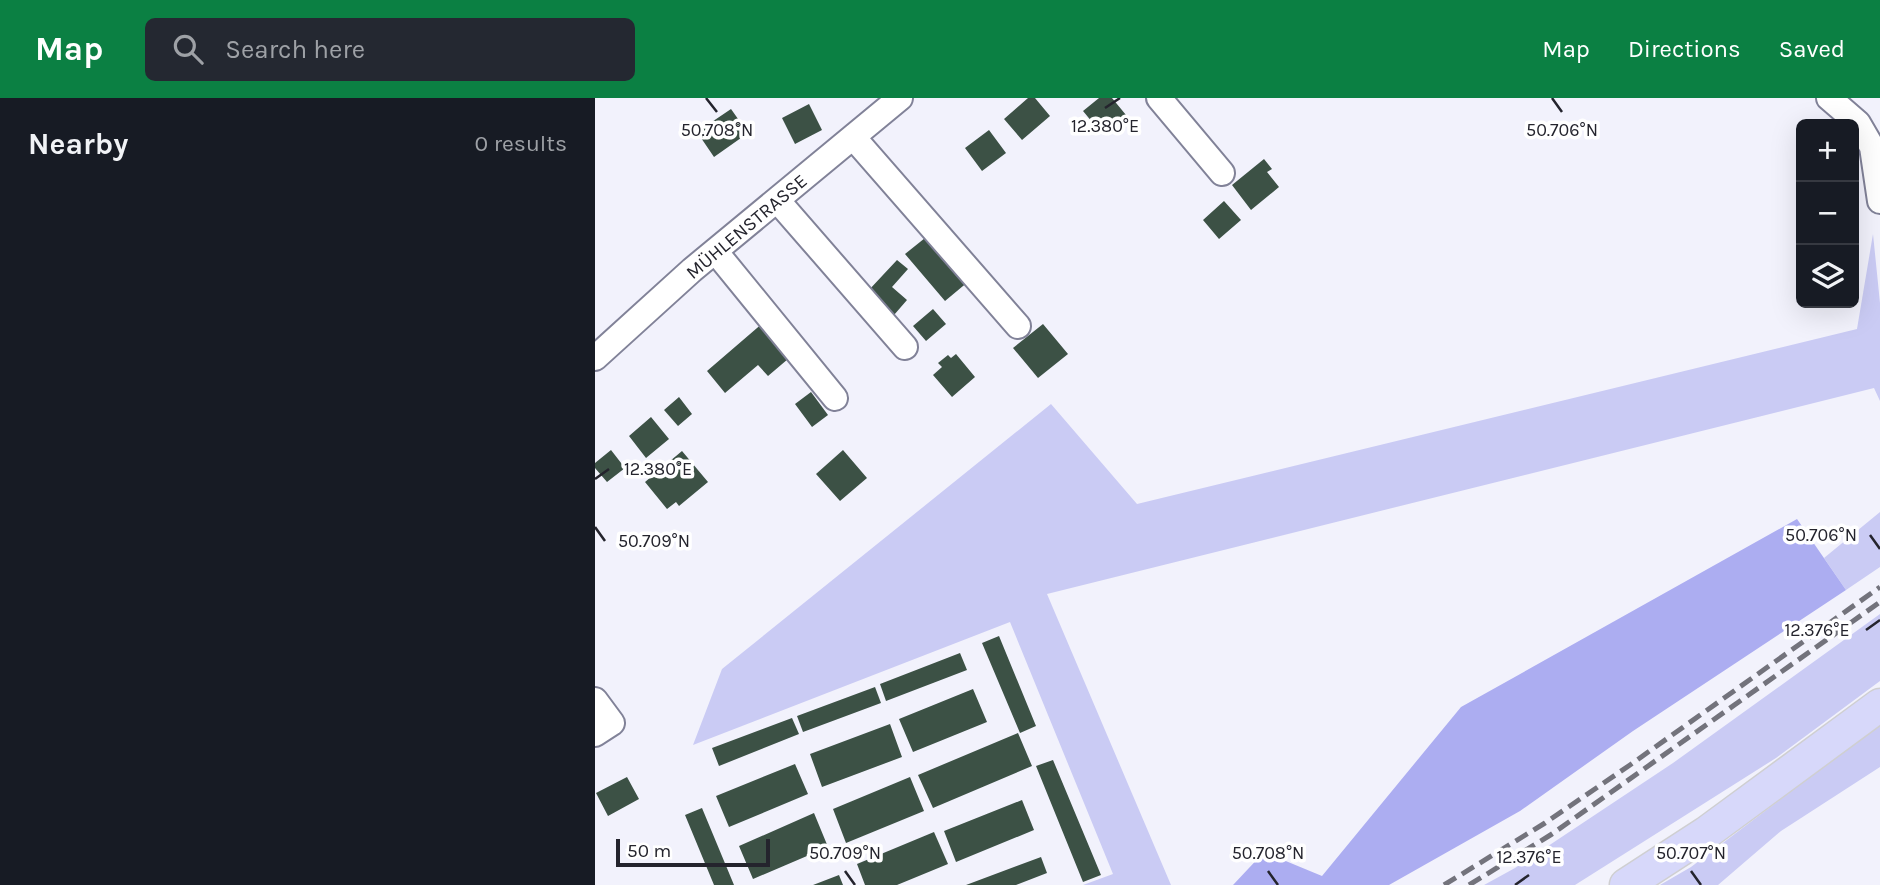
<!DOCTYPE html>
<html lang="en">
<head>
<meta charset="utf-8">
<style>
  :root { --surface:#171b24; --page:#242831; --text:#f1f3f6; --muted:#9ea1a6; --line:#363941; --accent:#0b8043 }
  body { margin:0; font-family:Karla,sans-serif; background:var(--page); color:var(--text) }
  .controls { position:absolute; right:21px; top:21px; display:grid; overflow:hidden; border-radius:10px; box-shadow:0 7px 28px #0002 }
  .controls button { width:63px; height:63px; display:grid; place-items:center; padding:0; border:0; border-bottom:2px solid var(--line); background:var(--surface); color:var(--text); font:35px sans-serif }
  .scale { position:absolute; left:21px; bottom:18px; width:154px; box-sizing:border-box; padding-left:7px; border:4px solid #24242d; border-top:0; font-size:19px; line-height:24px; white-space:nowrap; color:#24242d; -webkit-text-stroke:5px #fff; paint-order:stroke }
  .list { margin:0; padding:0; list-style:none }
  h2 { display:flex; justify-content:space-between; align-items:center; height:91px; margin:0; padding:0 28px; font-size:30px }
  h2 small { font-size:23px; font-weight:400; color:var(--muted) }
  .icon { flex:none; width:38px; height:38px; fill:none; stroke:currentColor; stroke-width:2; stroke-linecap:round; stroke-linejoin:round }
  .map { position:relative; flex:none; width:1285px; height:787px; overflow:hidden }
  header { display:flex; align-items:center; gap:42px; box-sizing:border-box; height:98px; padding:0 35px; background:var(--accent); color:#fff }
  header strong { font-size:33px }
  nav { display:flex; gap:38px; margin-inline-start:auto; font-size:24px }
  .search { width:490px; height:63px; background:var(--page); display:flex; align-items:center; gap:18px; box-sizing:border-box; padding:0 24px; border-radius:10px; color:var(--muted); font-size:26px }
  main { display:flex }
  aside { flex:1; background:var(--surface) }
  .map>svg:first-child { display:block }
  .green { fill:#cacbf4 }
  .forest { fill:#acadf1 }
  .building { fill:#3c5145 }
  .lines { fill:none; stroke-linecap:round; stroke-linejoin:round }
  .minor-casing { stroke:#818298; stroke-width:28 }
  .major-casing { stroke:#cfcfd1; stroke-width:35 }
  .minor { stroke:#fff; stroke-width:24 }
  .major { stroke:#d7d8fa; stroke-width:32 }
  .rail { stroke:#73737c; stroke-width:5; stroke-dasharray:14 7; stroke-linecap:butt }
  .ticks { fill:none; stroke:#24242d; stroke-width:2.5 }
  .labels { text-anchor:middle; stroke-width:7; stroke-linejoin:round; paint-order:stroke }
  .street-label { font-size:19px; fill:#24242d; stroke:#fff }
  .ticks-label { font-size:18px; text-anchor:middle; fill:#24242d; stroke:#fff; stroke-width:7; stroke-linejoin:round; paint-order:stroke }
</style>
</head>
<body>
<header>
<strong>Map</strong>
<div class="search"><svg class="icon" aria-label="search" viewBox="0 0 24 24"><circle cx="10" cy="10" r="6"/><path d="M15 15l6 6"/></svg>Search here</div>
<nav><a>Map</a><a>Directions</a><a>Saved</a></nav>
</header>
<main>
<aside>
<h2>Nearby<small>0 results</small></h2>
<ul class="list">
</ul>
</aside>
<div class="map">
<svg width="1285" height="787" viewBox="0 0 1285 787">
  <rect width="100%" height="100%" fill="#f2f2fc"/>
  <path class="green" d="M 1278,136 L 1285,205 L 1285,303 L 1279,290 L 452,496 L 576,787 L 488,787 L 518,776 L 415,524 L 98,647 L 127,571 L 456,306 L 542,406 L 1262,231 Z
    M 1285,414 L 1285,469 L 1251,492 L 1229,460 Z
    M 1285,516 L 1285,583 L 1181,660 L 980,787 L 889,787 L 920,770 L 1078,665 Z
    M 1285,626 L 1285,669 L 1186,733 L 1123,787 L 1065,787 L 1096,769 Z"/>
  <path class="forest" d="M 1202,421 L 1251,492 L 1038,633 L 925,713 L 794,787 L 638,787 L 669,754 L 727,778 L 866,609 Z"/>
  <path class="building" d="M 433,0 L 440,0 L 455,18 L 427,42 L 409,21 Z
    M 504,0 L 517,0 L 531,17 L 507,36 L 488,13 Z
    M 214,6 L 227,32 L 200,46 L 187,20 Z
    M 136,11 L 153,35 L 119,59 L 102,34 Z
    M 394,32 L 411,55 L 387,73 L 370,50 Z
    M 669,61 L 677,71 L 672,74 L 684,89 L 656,112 L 637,87 Z
    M 629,103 L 646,122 L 624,141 L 608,122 Z
    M 335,136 L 374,183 L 350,203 L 310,156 Z
    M 302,162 L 313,171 L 297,189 L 312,202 L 299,217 L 273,193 Z
    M 338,211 L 351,226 L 331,243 L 318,228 Z
    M 169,224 L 188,246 L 183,251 L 193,261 L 173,278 L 163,267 L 130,295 L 112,273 Z
    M 448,226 L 473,256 L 443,280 L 418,250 Z
    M 361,256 L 380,279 L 357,299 L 338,277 L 347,269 L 343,265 L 353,257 L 356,260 Z
    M 216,294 L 233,317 L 217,329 L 200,306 Z
    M 84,299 L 97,316 L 83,328 L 69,312 Z
    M 56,319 L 74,341 L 51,360 L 34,338 Z
    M 16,352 L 30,370 L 12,384 L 0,370 L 0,365 Z
    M 248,352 L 272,380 L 245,403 L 221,376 Z
    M 87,353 L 113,384 L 84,408 L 81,404 L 72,411 L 50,384 Z
    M 404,538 L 441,628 L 425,635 L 387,545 Z
    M 365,555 L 372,572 L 291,603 L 285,586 Z
    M 280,589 L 286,605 L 208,634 L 202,618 Z
    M 378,591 L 392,624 L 318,654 L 304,621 Z
    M 197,620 L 204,636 L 124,668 L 117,650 Z
    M 295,626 L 307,659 L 227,689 L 215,656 Z
    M 423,635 L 437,668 L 338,710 L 323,677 Z
    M 458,662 L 506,777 L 488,784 L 441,668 Z
    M 200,666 L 213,696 L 134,729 L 121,698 Z
    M 32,679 L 44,701 L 13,718 L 1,695 Z
    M 315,679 L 329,713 L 251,745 L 238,711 Z
    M 427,702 L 439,732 L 361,764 L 349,733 Z
    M 107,710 L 139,787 L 119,787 L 90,717 Z
    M 219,715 L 233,749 L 158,781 L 144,748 Z
    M 339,734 L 353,766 L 302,787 L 270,787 L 262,766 Z
    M 446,759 L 452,775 L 421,787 L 371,787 Z
    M 244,777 L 248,787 L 218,787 Z"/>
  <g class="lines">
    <defs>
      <path id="minor" d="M 564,0 L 627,75
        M 1234,0 L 1263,25 L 1277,49 L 1285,103
        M 258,39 L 423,228
        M 182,102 L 310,249
        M 120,153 L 240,300
        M 0,260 L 97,172 L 305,0
        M 0,602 L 17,625 L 0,636"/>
      <path id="major" d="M 1031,787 L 1111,735 L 1285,607"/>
    </defs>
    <use href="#minor" class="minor-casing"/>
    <use href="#major" class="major-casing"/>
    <use href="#minor" class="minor"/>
    <use href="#major" class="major"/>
    <path class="rail" d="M 849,787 L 950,725 L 1035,667 L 1285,489
      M 874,787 L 957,736 L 1285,504"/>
  </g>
  <path class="ticks" d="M 111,0 L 122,14M 957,0 L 967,14M 510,10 L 525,0M 0,381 L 14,371M 0,429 L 10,443M 1275,437 L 1285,451M 1271,532 L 1285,522M 250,773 L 260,787M 673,773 L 683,787M 1096,773 L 1106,787M 920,787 L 934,777"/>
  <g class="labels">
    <g class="street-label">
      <text transform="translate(151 128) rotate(-40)" y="7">MÜHLENSTRASSE</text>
    </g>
  </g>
  <g class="ticks-label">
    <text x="510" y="34">12.380°E</text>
    <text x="122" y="38">50.708°N</text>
    <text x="967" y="38">50.706°N</text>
    <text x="63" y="377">12.380°E</text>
    <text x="1226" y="443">50.706°N</text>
    <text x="59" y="449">50.709°N</text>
    <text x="1222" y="538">12.376°E</text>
    <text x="250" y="761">50.709°N</text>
    <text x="673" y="761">50.708°N</text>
    <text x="1096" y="761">50.707°N</text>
    <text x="934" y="765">12.376°E</text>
  </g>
</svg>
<div class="controls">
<button>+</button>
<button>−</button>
<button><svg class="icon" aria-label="layers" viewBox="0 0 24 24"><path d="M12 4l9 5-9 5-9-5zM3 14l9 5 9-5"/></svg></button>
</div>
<div class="scale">50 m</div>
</div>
</main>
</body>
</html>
